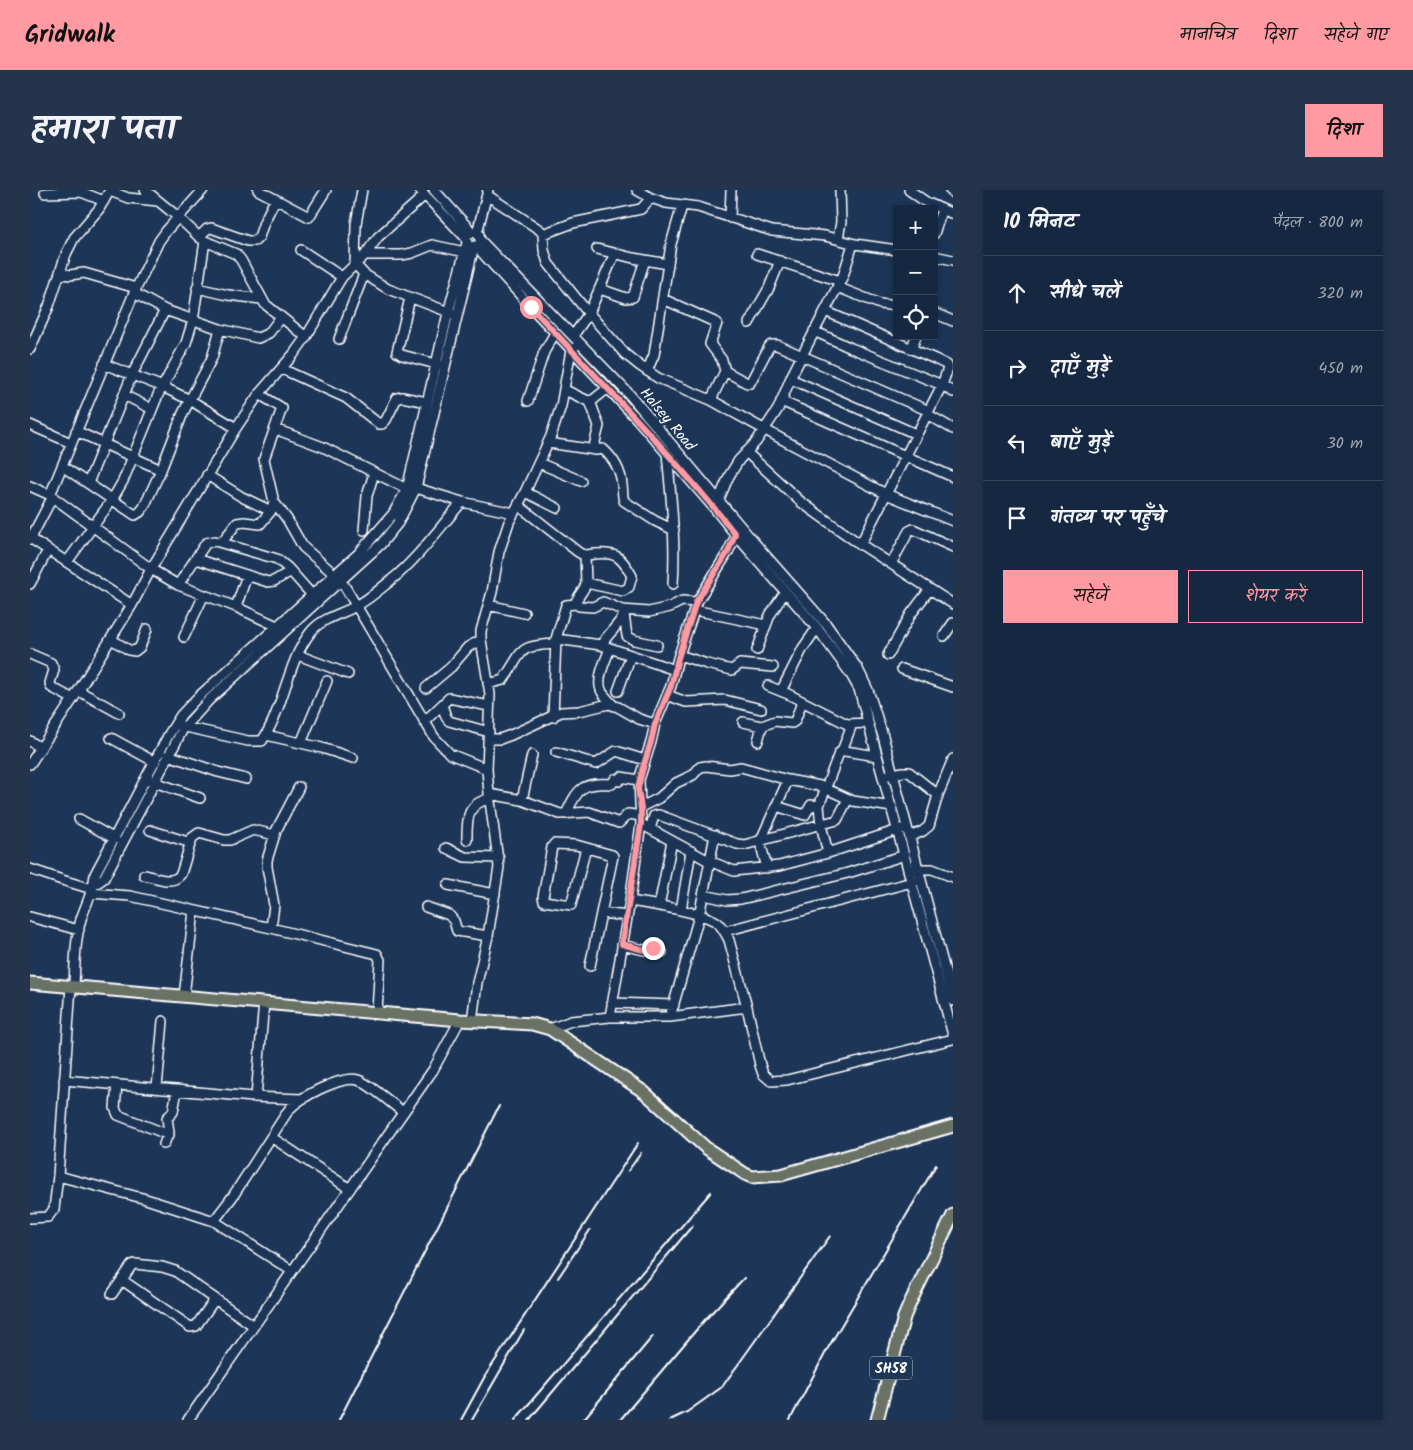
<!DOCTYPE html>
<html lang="hi">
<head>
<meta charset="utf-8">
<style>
  :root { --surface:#162841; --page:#23344c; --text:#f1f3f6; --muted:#9ea6b1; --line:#35445a; --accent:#ff9aa2 }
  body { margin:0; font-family:Kalam,"Playpen Sans Deva",sans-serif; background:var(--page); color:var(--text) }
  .controls { position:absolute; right:15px; top:15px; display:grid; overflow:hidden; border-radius:0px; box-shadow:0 2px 8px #0003 }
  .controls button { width:45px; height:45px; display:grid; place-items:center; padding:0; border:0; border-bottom:1px solid var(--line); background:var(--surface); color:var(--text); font:25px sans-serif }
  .stop { position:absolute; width:15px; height:15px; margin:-11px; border:4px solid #ff9aa2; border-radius:50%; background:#fff }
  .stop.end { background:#ff9aa2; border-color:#fff; box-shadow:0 1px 5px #0008 }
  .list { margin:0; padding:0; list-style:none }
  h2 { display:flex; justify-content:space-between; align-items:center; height:65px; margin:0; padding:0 20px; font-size:21px }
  h2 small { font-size:16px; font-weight:400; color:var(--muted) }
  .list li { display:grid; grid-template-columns:32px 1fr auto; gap:15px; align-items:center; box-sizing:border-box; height:75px; padding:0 20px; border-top:1px solid var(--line) }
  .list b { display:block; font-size:19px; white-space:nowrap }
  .list em { font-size:16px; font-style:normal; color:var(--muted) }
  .actions { display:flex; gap:10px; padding:15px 20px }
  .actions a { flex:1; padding:11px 0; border:1px solid var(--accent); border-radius:0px; text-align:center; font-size:18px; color:var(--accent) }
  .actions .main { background:var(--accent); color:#111 }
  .icon { flex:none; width:28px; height:28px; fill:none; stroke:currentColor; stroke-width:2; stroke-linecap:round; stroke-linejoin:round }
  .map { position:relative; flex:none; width:923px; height:1230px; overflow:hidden; border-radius:0px }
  header { display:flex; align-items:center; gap:30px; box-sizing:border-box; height:70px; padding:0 25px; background:var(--accent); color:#111 }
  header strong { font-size:24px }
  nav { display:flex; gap:28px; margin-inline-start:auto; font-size:18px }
  .intro { display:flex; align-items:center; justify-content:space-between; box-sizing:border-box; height:120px; padding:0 30px }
  h1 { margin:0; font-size:35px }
  .button { padding:12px 22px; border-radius:0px; background:var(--accent); color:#111; font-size:18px; font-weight:700 }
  main { display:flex; gap:30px; padding:0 30px }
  aside { flex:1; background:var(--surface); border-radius:0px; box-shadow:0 2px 8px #0003 }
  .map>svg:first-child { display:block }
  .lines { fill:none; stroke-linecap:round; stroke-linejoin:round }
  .minor-casing { stroke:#fff; stroke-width:12 }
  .major-casing { stroke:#fff; stroke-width:15 }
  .minor { stroke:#1d3557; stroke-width:9 }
  .major { stroke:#6a7165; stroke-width:11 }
  .rail { stroke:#fff; stroke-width:2 }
  .route { stroke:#ff9aa2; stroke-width:6 }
  .labels { text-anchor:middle; stroke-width:5; stroke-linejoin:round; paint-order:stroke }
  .shield { fill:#1d3557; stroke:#bbc2cd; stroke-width:1 }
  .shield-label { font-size:14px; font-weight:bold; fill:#fff }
  .street-label { font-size:15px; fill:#fff; stroke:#1d3557 }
</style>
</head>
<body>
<header>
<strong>Gridwalk</strong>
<nav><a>मानचित्र</a><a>दिशा</a><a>सहेजे गए</a></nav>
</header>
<div class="intro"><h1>हमारा पता</h1><a class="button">दिशा</a></div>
<main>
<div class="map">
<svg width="923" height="1230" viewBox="0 0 923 1230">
  <rect width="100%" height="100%" fill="#1d3557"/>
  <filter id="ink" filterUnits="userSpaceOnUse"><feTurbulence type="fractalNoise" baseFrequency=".02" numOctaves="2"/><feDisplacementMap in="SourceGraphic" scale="10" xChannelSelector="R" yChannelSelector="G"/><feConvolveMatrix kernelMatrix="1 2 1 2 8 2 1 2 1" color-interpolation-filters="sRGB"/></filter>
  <g filter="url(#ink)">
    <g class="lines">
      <defs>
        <path id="minor" d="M 228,0 L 279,27 L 296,0
          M 332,0 L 326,34 L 325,74 L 334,84 L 358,99 L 424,124
          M 390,0 L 436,48
          M 404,0 L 442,42 L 449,44 L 450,50 L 600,205 L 722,350 L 796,434 L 828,479 L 838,500 L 853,546 L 923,811
          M 607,0 L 621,8 L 636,13 L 668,17 L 742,41 L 795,46 L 825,54 L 867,60
          M 879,0 L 896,12 L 923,24
          M 920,0 L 923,3
          M 80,1 L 98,8 L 128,11
          M 15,3 L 51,2 L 74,11
          M 457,5 L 510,40 L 513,44 L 514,60 L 518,73 L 555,119 L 595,164 L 610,176 L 628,188 L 681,210 L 759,253 L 856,304 L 923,331
          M 700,28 L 701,0
          M 447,43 L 458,0
          M 513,44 L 543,33 L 611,19 L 621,8
          M 904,44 L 912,19
          M 169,47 L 177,39 L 181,38 L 218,51 L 225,51 L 229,47 L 234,32 L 245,10
          M 808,49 L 811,32 L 810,0
          M 446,56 L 501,117 L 608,230 L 685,319 L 705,344 L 787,438 L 820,483 L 829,499 L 923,845
          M 567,59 L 603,68 L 638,74
          M 271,60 L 312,87
          M 727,64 L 810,91
          M 335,65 L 372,65 L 382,63 L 402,55 L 435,62
          M 904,66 L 923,70
          M 30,83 L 40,85 L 54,83 L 106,98
          M 807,97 L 850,114 L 867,116
          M 167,98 L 198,105 L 231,109
          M 570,99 L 596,108 L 603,107 L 615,70
          M 104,103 L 135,120 L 190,139 L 228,148 L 239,143 L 250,128
          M 380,108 L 367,162 L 372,165 L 410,175
          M 633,109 L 687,133 L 680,154 L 692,170 L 695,181 L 681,210
          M 795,121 L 905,169 L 917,175 L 918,178 L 912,195 L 830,355
          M 904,123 L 923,131
          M 719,133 L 739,98 L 750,71
          M 784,141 L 821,158 L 912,195 L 923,202
          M 543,146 L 559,123 L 585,63
          M 276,147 L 312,87 L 335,65 L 348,47 L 395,5
          M 309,149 L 334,84
          M 882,158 L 886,146
          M 0,159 L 19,116 L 36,64 L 44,48 L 69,19 L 80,0
          M 74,174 L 133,197 L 160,210 L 206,238
          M 252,179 L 316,208 L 349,234 L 352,234 L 356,230 L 367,208 L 372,207 L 397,212
          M 617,181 L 624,165 L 641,54 L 652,16
          M 695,181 L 717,193 L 720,193 L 739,157 L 741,155 L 747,155 L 899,221
          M 761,189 L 886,244
          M 535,200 L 558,211 L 563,210 L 578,198
          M 94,205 L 122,219
          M 498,211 L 514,162 L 525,143
          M 560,211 L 569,236 L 563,260
          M 751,211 L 923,287
          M 897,224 L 923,239
          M 0,235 L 41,253
          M 245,239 L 293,257 L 377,299 L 386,298 L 432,312 L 484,323
          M 46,241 L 131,280
          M 518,253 L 566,260 L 573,259 C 584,269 591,280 592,295 C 593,301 592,306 594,311 L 625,331 L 644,340
          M 716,262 L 771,312 L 824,350 L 923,414
          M 637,263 C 641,307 646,350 643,394
          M 509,273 L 551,291
          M 32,276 L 105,325 L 110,322 L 114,317 L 131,280 L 153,223 L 182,168 L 190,139
          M 177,285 L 212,307 L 241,321
          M 58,293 L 102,185 L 135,120
          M 0,296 L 20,305 L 121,379 L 148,395 L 206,417 L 247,436
          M 495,302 L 527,318
          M 20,305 L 104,103 L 129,51 L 137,40 L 173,0
          M 244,312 L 257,329 L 273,357 L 311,390 L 404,547 L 420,564 L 457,579
          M 687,314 L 699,286 L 709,270 L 726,252 L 748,219 L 762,185 L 813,86 L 823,54
          M 488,315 L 548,362 C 553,366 557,365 564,364 C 586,362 591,366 602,386 L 599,397 L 593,401 L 556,393
          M 334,340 L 337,306 L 344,283
          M 0,348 L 102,415
          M 1,348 L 23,306
          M 192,352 L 207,333 L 214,332 L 230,334 L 241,321 L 244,312 L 234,269 L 252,218 L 229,204
          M 555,365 L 556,393 C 555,400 548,405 546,412 L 549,416 L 563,417 L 573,412 L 592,420 L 619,422 L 640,417 L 652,411 L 667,412
          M 166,369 L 238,392 L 244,391 L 261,381
          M 37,372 L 82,310 L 93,291 L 128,205 L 156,153 L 163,130 L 175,51
          M 861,374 L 879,341 L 883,339 L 923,357
          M 0,394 L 18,360
          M 148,395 L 176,353 L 185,351 L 247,369 L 258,378 L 282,405
          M 458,415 L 494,423
          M 206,417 L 217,385
          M 664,420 L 736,435
          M 594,424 L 597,446 L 604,450 L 627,455
          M 914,446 L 923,433
          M 154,447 L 174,405
          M 81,449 L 99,460 L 105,461 L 110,457 L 117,439
          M 526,449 L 571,455 L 645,480
          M 571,455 C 578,444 589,435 595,423
          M 580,458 C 576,470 565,490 572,502 C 575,507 580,511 583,515
          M 727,460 L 740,425 L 755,402
          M 0,464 L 21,473 L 24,480 L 20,493 L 21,497 L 43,509
          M 268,465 L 318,484
          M 649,465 L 677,474 L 702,480 L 710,474 L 743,477
          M 858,465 L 881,424 L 900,399
          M 872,479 L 923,497
          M 458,494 L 473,490 C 495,461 484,456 526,454
          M 738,496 L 758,504 L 817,534 L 838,533
          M 396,498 L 421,477 L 438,457 L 451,450
          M 49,501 L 89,523
          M 588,501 L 601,465
          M 751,501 L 773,458 L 787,438
          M 637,505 L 656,512 L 695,510 L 731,519
          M 412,515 L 416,527 L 419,531 L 459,542
          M 523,527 L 526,449 L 536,415 L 546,414
          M 394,532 L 419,508 L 459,516
          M 713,532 L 732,536 L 745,531 L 762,533 L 765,531 L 772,512
          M 151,536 L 218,551 L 232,551 C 254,518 257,473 280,443 C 291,428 310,425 326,416 C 338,410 349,400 360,391 C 386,371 410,337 432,312
          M 236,545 L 292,558 L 323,568
          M 81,548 L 125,572
          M 459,549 L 470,549 L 481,545 L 531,522 L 549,521 L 579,514 L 588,517 L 609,529 L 625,534
          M 0,551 L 11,558
          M 728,551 L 732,536
          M 271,553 L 297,491
          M 812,561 L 822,534
          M 526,562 L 566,574 L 586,561 L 615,570
          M 138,565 L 188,582 L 216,589
          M 0,574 L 45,506 L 102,415 L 121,379 L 206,238 L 229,204 L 263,165 L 276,147 L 235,114 L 211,70 L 206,64 L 175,51 L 169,47 L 148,27 L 115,0
          M 858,585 L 873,582 L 879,582 L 908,605
          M 119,590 L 170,608
          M 459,604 L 492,610 L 530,624 L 559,622 L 589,633 L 598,624 L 611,626
          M 492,610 L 502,565
          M 746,616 L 775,625 L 781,615 L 789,616
          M 611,617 L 629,608 L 646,593 L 663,585 L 670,577 L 676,576 L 700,579 L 711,577 L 758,590 L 790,596 L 823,611 L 862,617
          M 536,624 C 548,598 552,592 582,594 L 585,589 L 589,591 L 591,587 L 609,590
          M 49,629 L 85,649
          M 611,634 L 609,590 L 621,552 L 625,534 L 641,496 L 648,468 L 667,412 L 698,362 L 708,341
          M 620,639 L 624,626 L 629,625 L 707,654 L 714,655 L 807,630 L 818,609
          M 120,640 L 161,653
          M 880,647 L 893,641 L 899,636 L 908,605 L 923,569
          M 437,650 C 437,630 436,614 459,609
          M 416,658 L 435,667 L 469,668
          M 556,658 L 541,715 L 514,711 L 513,707 L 522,657 L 524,654 L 546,655 L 582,665 L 583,666 L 560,776
          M 798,663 L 791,635 L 789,616 L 809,563 L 815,561 L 847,566
          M 737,678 L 730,652 L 758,590
          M 0,679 L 32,690 L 62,699
          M 882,679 L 902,679 L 923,687
          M 114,685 C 126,687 142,696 151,684 L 162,648 L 169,643 L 194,650 L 200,650 L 223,640 L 245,645
          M 64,695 L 74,688 L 153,539 L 179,510 L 351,354 L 368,333 L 386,298 L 444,56
          M 418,695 L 465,704
          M 60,703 L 100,706 L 241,738 L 347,764 L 350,770 L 347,822
          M 674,705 L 697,710 L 711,709 L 818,683 L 875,665
          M 600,711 C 619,714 675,722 688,733 C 693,738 696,744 699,750 L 717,817 L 730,875 L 733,884 L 741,891 L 757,890 L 923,849
          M 629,716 L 642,651
          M 396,717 L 419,725 L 424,731 L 427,741 L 458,746
          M 651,720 L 661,661
          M 571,723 L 597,726
          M 0,727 L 49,740
          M 241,738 L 244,715 L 237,677 L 237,670 L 246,641 L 269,597
          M 695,741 L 886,691
          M 592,755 L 614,760 L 623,758 L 632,762
          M 44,796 C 45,774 45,751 51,729 C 56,714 64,700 65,684 L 139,544 L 151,525 L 167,508 L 329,363 L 363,324 L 377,299 L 418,123 L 437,53 L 436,48 L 439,44 L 442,42
          M 154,806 L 164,721
          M 582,813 L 644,815
          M 580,827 L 600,711 L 611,634 L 677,670 L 704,681 L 749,676 L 798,663 L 871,639
          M 640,827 L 669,726 L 685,645
          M 442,831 L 447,793 L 458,746 L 469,677 L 459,604 L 457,579 L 460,504 L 451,450 L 451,441 L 462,402 L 469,362 L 479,332 L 495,302 L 521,246 L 531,216 L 541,160 L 544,158
          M 520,839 L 541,831 L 580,827 L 640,827 L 717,817
          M 34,890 L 223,907 L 271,909
          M 87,895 L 85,918 L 88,925 L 139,945
          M 127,898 L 133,831
          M 226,907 L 234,812
          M 241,947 L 320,999
          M 134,954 L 139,942 L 137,928 L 143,922 L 147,900
          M 28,986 L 116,1009 L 184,1031
          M 0,1028 L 18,1027 L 24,1019 L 28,986 L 41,796
          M 262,1081 L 184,1031 L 203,1006 L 258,921 C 267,908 312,885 328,890 C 340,894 362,914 373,922
          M 92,1090 L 160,1137 L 166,1136 L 185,1109
          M 82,1104 L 102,1075 L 105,1074 L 132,1077 L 145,1081 L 224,1136
          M 158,1230 L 403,880 L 430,830"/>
        <path id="major" d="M 0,793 L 430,830 L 502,834 L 520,839 L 614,902 L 676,958 L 715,984 L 722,987 L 751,985 L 923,936
          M 847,1230 L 874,1127 L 880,1113 L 923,1025"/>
      </defs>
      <use href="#minor" class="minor-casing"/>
      <use href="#major" class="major-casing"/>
      <use href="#minor" class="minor"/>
      <use href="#major" class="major"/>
      <path class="rail" d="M 598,981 L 611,963
        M 528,1088 L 560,1040
        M 309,1230 L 469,916
        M 431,1230 L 455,1186 L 608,953
        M 442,1230 L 494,1140
        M 485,1230 L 681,1002
        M 499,1230 L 663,1035
        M 553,1230 L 623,1146
        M 590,1230 L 673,1132 L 714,1088
        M 640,1230 L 657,1222 L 692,1197 L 800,1046
        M 760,1230 L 798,1158 L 906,975"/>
    </g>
  </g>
  <g class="lines" filter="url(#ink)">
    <path class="route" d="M 501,117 C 571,192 642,264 705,344 L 698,362 L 666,412 L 648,468 L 641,496 L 625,534 L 621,552 L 612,581 L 608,598 L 611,619 L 611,634 L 592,754 L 614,760 L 623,758"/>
  </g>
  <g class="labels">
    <rect class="shield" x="840" y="1166.5" width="42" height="23" rx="4"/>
    <g class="shield-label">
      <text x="861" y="1183">SH58</text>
    </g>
    <g class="street-label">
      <text transform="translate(638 229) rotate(50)" y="5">Halsey Road</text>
    </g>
  </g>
</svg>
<div class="controls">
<button>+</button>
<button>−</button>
<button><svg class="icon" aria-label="locate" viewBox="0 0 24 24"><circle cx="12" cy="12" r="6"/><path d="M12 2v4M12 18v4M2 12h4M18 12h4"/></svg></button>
</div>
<div class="stop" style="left:501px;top:117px"></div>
<div class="stop end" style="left:623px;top:758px"></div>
</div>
<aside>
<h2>10 मिनट<small>पैदल · 800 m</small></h2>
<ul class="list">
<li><svg class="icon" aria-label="ahead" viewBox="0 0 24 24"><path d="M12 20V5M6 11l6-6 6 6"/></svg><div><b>सीधे चलें</b></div><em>320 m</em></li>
<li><svg class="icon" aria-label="right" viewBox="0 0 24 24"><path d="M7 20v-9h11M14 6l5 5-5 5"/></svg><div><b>दाएँ मुड़ें</b></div><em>450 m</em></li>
<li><svg class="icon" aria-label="left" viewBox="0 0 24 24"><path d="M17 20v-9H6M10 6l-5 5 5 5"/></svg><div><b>बाएँ मुड़ें</b></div><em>30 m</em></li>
<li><svg class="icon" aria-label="arrive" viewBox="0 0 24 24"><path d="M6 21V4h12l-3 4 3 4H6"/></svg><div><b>गंतव्य पर पहुँचे</b></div></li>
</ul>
<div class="actions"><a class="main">सहेजें</a><a>शेयर करें</a></div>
</aside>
</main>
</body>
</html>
